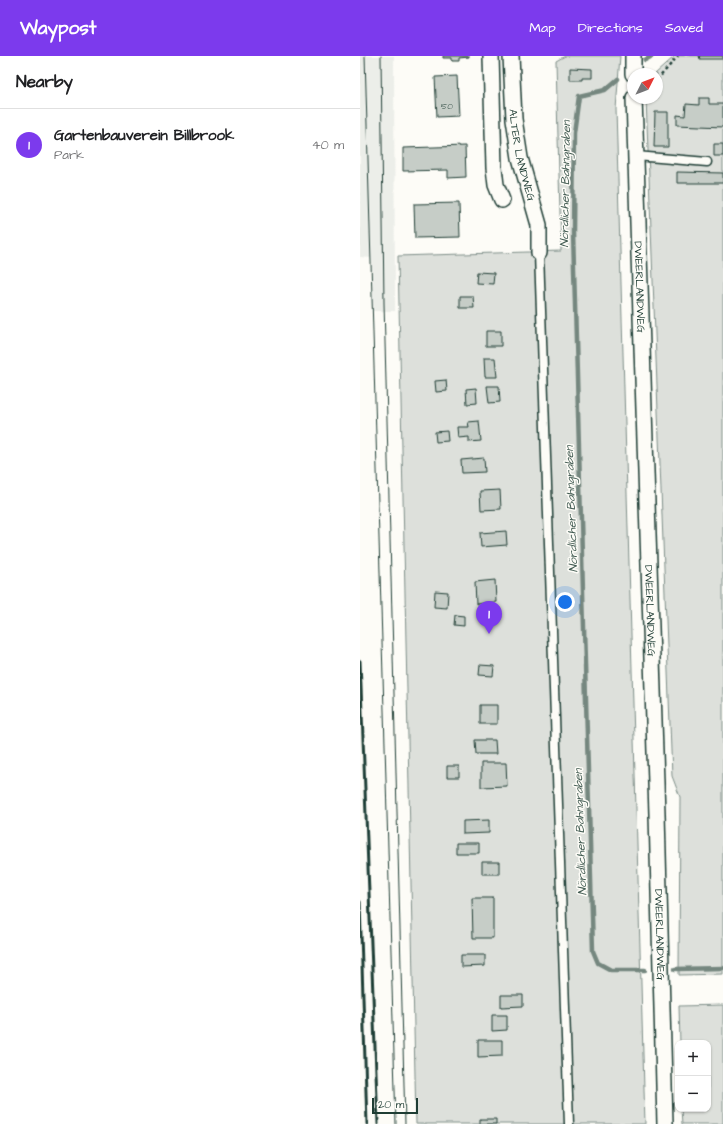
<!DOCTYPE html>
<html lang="en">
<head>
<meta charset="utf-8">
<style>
  :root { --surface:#fff; --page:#f2f2f2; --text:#202124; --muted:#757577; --line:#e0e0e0; --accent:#7c3aed }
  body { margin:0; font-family:"Architects Daughter",sans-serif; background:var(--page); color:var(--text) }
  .controls { position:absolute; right:12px; bottom:12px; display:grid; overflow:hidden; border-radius:8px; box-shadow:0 1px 3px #0004 }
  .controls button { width:36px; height:36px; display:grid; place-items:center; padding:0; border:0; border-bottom:1px solid var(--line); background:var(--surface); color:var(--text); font:20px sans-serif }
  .compass { position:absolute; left:267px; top:12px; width:36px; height:36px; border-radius:50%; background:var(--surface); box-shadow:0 1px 3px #0004; rotate:48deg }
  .scale { position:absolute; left:12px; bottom:10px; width:46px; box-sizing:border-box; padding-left:4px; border:2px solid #1f3d34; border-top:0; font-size:11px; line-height:14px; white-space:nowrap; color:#1f3d34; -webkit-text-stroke:3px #fdfcf7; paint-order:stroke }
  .you { position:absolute; left:205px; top:546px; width:14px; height:14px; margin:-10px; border:3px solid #fff; border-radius:50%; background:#1a73e8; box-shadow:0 0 0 6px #1a73e833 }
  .badge { display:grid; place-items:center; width:26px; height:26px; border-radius:50%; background:var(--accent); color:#fff; font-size:13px; font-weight:700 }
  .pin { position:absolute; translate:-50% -33px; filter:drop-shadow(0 1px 2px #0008) }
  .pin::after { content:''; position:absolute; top:21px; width:14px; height:12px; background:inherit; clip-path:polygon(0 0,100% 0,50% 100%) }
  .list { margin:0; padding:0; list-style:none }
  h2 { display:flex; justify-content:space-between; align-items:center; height:52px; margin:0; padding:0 16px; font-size:17px }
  h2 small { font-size:13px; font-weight:400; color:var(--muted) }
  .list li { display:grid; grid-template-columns:26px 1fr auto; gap:12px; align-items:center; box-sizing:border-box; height:72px; padding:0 16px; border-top:1px solid var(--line) }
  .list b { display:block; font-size:15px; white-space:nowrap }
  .list p { margin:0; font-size:13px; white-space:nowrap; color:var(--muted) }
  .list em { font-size:13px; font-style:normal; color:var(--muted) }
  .map { position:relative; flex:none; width:363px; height:1068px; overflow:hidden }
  header { display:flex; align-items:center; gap:24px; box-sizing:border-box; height:56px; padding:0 20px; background:var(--accent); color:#fff }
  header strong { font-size:19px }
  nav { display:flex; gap:22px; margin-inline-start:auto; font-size:14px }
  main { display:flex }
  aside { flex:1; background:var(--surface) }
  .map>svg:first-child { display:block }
  .built { fill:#eceee9 }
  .green { fill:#dde0db; stroke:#7e8e88 }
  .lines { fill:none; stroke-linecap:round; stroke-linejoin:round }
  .stream { stroke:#75877f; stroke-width:4.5 }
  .building { fill:#c6cdc7; stroke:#1f3d34 }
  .service-casing { stroke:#1f3d34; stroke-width:11 }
  .minor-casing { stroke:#1f3d34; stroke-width:18 }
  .path { stroke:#1f3d34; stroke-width:2.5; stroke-dasharray:3 3; stroke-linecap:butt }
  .service { stroke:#fdfcf7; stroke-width:8 }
  .minor { stroke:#fdfcf7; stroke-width:15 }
  .tram { stroke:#1f3d34; stroke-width:1 }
  .rail { stroke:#1f3d34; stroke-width:3 }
  .labels { text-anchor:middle; stroke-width:3; stroke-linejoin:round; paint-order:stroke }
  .number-label { font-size:9px; fill:#496159 }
  .street-label { font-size:11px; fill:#1f3d34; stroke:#fdfcf7 }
  .water-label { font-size:12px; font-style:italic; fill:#435c53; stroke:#fdfcf7 }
</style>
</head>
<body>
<header>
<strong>Waypost</strong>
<nav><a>Map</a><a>Directions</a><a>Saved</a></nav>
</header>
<main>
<aside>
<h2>Nearby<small></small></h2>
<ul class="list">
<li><span class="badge">1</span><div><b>Gartenbauverein Billbrook</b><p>Park</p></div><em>40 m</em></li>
</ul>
</aside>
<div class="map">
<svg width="363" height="1068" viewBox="0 0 363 1068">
  <rect width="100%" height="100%" fill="#fdfcf7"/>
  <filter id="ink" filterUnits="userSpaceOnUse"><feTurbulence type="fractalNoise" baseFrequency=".025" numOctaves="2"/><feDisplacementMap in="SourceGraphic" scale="8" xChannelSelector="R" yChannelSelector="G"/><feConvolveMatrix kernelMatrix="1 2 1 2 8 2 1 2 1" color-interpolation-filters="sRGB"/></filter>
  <g filter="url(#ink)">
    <path class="built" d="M 0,0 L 34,0 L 35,255 L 13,255 L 11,202 L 0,201 Z"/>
    <path class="green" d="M 205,0 L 260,0 L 256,53 L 285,1068 L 56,1068 L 38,200 L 201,195 L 196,5 Z
      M 315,0 L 363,0 L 363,918 L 319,919 L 320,741 L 312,720 L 286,42 L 297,42 L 297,18 L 295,18 Z
      M 363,949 L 363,1068 L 322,1068 L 321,1053 L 348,1053 L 348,987 L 320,987 L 319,950 Z"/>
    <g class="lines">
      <path class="stream" d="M 285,4 L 292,0
        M 258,23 L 245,34 L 219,40 L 214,77 L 213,176 L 233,895 L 238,907 L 251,914 L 285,914
        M 315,913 L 363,912"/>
    </g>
    <path class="building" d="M 83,0 L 109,0 L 109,1 L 99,2 L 99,5 L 92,5 L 92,2 L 83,2 Z
      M 339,0 L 363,0 L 363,3 L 340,3 Z
      M 210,12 L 232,13 L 232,22 L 222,22 L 222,24 L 210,24 Z
      M 97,20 L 99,60 L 77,61 L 75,21 Z
      M 339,42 L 349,42 L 349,48 L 363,48 L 363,71 L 317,69 L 317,59 L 325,60 L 326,48 L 339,49 Z
      M 295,56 L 308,56 L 308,91 L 294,91 Z
      M 354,88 L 363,88 L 363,100 L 354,100 Z
      M 105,90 L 106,121 L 88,122 L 88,114 L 43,115 L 43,92 Z
      M 317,116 L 363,117 L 363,127 L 317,127 Z
      M 99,147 L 100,181 L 55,182 L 54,148 Z
      M 117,216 L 134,217 L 133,228 L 116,227 Z
      M 100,240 L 113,240 L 114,252 L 100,252 Z
      M 126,275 L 141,275 L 141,290 L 126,290 Z
      M 124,302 L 135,302 L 137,321 L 125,321 Z
      M 86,324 L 87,335 L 76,336 L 75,325 Z
      M 127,330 L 139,330 L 140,346 L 129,347 Z
      M 116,332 L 117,347 L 107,348 L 106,333 Z
      M 119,365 L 121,385 L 109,386 L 109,381 L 98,382 L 97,371 L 109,371 L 108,366 Z
      M 87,375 L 88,385 L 76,386 L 75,376 Z
      M 124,402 L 125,416 L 102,417 L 101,404 Z
      M 140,434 L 141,453 L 121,454 L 120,435 Z
      M 146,475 L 147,489 L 121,491 L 120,477 Z
      M 135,524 L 136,546 L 116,548 L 115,526 Z
      M 75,535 L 88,536 L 87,552 L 74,551 Z
      M 95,559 L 104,560 L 104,570 L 94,569 Z
      M 120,609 L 134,610 L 133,620 L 119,619 Z
      M 120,649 L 137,649 L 137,668 L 120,668 Z
      M 115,684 L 135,684 L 136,698 L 116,698 Z
      M 121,707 L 146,707 L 147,730 L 121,731 Z
      M 87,710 L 99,710 L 99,721 L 87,721 Z
      M 129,764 L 129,777 L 103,778 L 103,765 Z
      M 96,787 L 119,787 L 119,797 L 96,797 Z
      M 122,806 L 139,806 L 139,818 L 122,818 Z
      M 112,842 L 133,842 L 133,882 L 113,882 Z
      M 101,899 L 125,899 L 125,910 L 101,911 Z
      M 141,939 L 163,939 L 163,950 L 141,951 Z
      M 132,959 L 147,959 L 147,974 L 132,975 Z
      M 118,984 L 142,984 L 142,1000 L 118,1001 Z
      M 120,1063 L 136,1063 L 136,1068 L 120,1068 Z"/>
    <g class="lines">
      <defs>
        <path id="service" d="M 276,100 L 347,106
          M 179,197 L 209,1068"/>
        <g id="minor">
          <path d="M 131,0 L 134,112 L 136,129 L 142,144"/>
          <path id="s1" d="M 151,0 L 154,63 L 160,102 L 179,169 L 179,197"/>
          <path d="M 273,0 L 273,18"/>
          <path id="s2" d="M 274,42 L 297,758 L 305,1068"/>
        </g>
      </defs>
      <use href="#service" class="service-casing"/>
      <use href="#minor" class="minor-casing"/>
      <path class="path" d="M 297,24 L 318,0"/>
      <use href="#service" class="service"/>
      <use href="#minor" class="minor"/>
      <path class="tram" d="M 5,0 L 36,1068
        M 21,0 L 24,247 L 45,1068"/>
      <path class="rail" d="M 0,605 L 18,1068
        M 0,846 L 7,1068"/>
    </g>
  </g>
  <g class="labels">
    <g class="number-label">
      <text x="87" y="53">50</text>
    </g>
    <g class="street-label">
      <text dy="4" stroke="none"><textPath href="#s1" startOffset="100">ALTER LANDWEG</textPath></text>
      <text dy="4" stroke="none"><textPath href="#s2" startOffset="189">DWEERLANDWEG</textPath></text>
      <text dy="4" stroke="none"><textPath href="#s2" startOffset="513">DWEERLANDWEG</textPath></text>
      <text dy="4" stroke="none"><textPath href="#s2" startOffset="837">DWEERLANDWEG</textPath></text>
    </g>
    <g class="water-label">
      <text transform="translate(205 128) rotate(-89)" y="4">Nördlicher Bahngraben</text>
      <text transform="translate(211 453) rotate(-92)" y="4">Nördlicher Bahngraben</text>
      <text transform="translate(220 776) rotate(-92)" y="4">Nördlicher Bahngraben</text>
    </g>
  </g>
</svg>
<div class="controls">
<button>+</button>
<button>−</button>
</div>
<svg class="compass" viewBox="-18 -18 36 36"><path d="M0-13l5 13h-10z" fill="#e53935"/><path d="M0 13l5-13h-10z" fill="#757577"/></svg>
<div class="scale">20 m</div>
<div class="you"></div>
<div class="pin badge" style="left:129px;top:578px">1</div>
</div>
</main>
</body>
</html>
